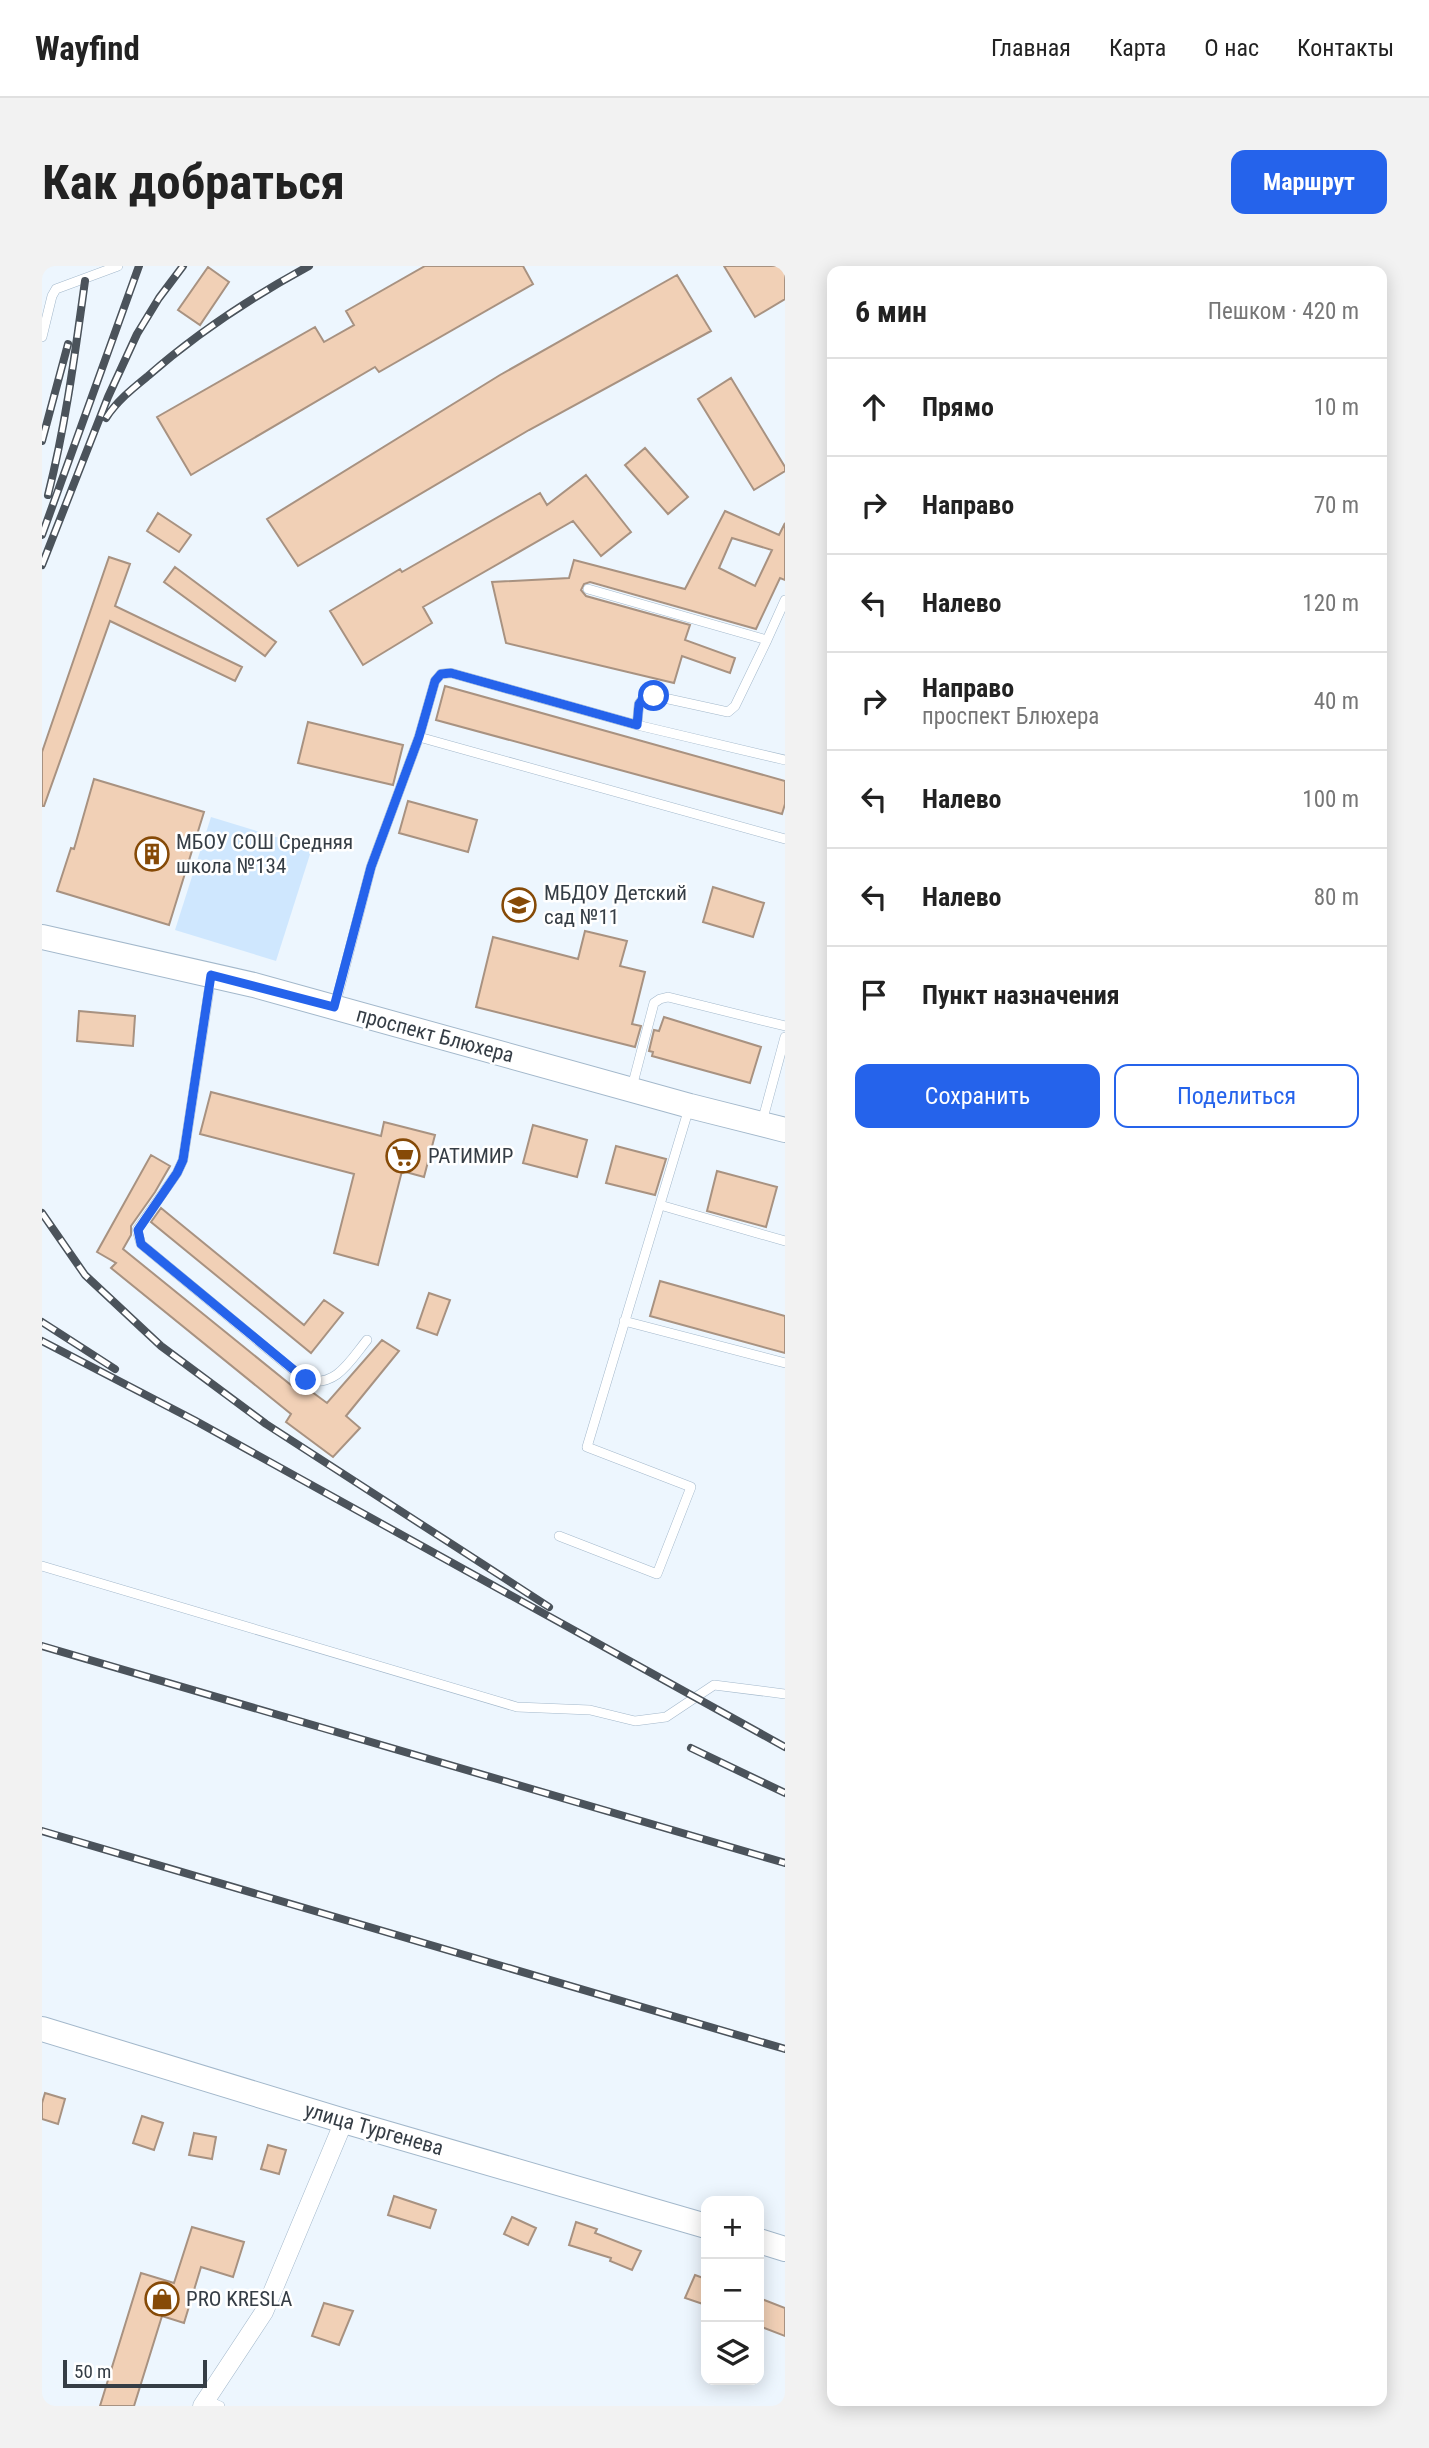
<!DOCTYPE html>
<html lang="ru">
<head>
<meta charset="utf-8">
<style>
  :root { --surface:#fff; --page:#f2f2f2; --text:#222; --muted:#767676; --line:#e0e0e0; --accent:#2563eb }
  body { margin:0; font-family:"Roboto Condensed",sans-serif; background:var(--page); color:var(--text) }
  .controls { position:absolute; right:21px; bottom:21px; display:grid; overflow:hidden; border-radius:14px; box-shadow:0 4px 18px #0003 }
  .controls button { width:63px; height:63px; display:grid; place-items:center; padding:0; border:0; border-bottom:2px solid var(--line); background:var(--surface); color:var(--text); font:35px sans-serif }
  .scale { position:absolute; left:21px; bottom:18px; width:144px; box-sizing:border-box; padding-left:7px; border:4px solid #353d45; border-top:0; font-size:19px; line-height:24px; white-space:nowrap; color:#353d45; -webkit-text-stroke:5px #fff; paint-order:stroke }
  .stop { position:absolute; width:21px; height:21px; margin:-16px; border:5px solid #2563eb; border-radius:50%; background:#fff }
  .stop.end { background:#2563eb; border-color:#fff; box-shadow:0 2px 7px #0008 }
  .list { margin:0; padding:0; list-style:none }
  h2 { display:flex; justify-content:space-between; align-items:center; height:91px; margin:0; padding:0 28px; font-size:30px }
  h2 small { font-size:23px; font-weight:400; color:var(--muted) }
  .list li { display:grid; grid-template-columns:46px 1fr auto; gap:21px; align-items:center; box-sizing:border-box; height:98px; padding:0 28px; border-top:2px solid var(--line) }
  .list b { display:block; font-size:26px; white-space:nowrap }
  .list p { margin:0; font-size:23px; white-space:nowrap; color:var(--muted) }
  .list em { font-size:23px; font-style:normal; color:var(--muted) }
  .actions { display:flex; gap:14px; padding:21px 28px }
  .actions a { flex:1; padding:16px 0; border:2px solid var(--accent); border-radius:14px; text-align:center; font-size:24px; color:var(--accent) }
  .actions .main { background:var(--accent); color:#fff }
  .icon { flex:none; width:38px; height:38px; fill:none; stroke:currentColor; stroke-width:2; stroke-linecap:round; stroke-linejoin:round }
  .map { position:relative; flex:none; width:743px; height:2140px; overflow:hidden; border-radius:14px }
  header { display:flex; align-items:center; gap:42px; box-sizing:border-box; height:98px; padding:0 35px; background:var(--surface); border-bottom:2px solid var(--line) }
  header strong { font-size:33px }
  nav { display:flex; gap:38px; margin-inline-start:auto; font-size:24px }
  .intro { display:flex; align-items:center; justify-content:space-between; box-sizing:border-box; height:168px; padding:0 42px }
  h1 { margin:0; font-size:49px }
  .button { padding:18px 32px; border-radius:14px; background:var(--accent); color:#fff; font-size:24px; font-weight:700 }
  main { display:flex; gap:42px; padding:0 42px }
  aside { flex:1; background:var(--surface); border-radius:14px; box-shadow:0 4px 18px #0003 }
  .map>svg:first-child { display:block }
  .green { fill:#cfe7fe }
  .building { fill:#f1d0b6; stroke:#a89281; stroke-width:2; fill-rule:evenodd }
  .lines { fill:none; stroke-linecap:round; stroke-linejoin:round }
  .lane-casing { stroke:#a3b8cb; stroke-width:10 }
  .street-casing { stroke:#a3b8cb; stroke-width:19 }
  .secondary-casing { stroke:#a3b8cb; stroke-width:26 }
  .lane { stroke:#fff; stroke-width:9 }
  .street { stroke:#fff; stroke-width:18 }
  .secondary { stroke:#fff; stroke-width:24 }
  .rail-casing { stroke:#4b535b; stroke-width:8 }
  .rail { stroke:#fff; stroke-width:5; stroke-dasharray:16; stroke-linecap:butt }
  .route { stroke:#2563eb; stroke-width:9 }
  .labels { text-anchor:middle; stroke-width:5; stroke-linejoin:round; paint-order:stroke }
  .poi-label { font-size:21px; fill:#353d45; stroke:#fff; text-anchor:start }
  .street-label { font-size:21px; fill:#353d45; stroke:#fff }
</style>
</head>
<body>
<header>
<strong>Wayfind</strong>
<nav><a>Главная</a><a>Карта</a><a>О нас</a><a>Контакты</a></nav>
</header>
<div class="intro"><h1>Как добраться</h1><a class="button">Маршрут</a></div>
<main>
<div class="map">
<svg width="743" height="2140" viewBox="0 0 743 2140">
  <rect width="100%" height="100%" fill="#edf6fe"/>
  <path class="green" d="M 169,551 L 270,582 L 234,695 L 133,664 Z"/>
  <path class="building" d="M 383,0 L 481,0 L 491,18 L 337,106 L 333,101 L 149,209 L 115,151 L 273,61 L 282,76 L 312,59 L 304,45 Z
    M 682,0 L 743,0 L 743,33 L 713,51 Z
    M 166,1 L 187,16 L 158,59 L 136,44 Z
    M 635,9 L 669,65 L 487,164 L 256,300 L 225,253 L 458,109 Z
    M 689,112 L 743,201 L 743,205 L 712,224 L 656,133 Z
    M 603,182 L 646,231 L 626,248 L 583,199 Z
    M 544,209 L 589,266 L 559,290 L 531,255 L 381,341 L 390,357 L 321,399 L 288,345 L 358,303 L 360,306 L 498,227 L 505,239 Z
    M 683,245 L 737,269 L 743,257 L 743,314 L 738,312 L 714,363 L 548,316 L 542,318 L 539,324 L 544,330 L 648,359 L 643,374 L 693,392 L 688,407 L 640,390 L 632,417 L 464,377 L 450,316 L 527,312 L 532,294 L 643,323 ZM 690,272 L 730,284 L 713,320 L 677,302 Z
    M 116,247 L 149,269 L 137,286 L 105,265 Z
    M 67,291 L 88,298 L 73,340 L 200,401 L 193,415 L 68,355 L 2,540 L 0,540 L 0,486 Z
    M 133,301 L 234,376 L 223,390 L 122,316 Z
    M 403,420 L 743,515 L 743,538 L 740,548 L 394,454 Z
    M 266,456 L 361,479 L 351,519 L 256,497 Z
    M 52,513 L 162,546 L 127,659 L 15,625 L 29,582 L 32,583 Z
    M 366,535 L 435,554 L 426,586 L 357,567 Z
    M 671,621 L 722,637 L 711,671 L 661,656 Z
    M 543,665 L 585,675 L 578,700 L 603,706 L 590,758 L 599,760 L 593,781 L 434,741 L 451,671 L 536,693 Z
    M 37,745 L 93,750 L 91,780 L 35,775 Z
    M 622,751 L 719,781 L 708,817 L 610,790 L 611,786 L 607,785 L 612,764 L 617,765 Z
    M 169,826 L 339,870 L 342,856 L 393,869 L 382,911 L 360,905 L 336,999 L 292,987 L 312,908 L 158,868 Z
    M 491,859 L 545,874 L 535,911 L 481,897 Z
    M 574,880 L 624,893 L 613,929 L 564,917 Z
    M 109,889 L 128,900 L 113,926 L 89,960 L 89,969 L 81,983 L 260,1128 L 266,1123 L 285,1137 L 340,1074 L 357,1085 L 304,1150 L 318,1162 L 291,1191 L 244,1156 L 249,1148 L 69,1002 L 74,997 L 55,986 Z
    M 675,905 L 735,921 L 724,961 L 665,945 Z
    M 119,942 L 262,1059 L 282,1034 L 301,1047 L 269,1087 L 109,956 Z
    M 618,1015 L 743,1050 L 743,1087 L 608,1050 Z
    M 387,1027 L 408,1034 L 395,1069 L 375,1062 Z
    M 3,1827 L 23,1833 L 16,1858 L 0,1853 L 0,1837 Z
    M 100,1850 L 121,1857 L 112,1884 L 91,1877 Z
    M 152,1867 L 174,1871 L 170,1893 L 147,1889 Z
    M 226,1879 L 244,1884 L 237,1908 L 219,1903 Z
    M 352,1930 L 394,1944 L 388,1962 L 346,1949 Z
    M 470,1951 L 494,1962 L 486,1979 L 462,1968 Z
    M 534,1956 L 555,1963 L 553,1967 L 599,1985 L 590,2004 L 568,1995 L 569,1992 L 527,1979 Z
    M 150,1961 L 202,1976 L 191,2011 L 159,2001 L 142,2057 L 120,2050 L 92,2140 L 58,2140 L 99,2007 L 132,2017 Z
    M 653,2009 L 664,2013 L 664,2039 L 643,2032 Z
    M 717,2032 L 743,2042 L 743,2070 L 717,2060 Z
    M 282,2037 L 311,2045 L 297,2079 L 270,2070 Z"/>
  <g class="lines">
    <defs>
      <path id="lane" d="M 0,71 L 10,30 L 14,23 L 76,0
        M 546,323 L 725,374 L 743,334
        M 595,459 L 597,438 L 602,431 L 613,430 L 686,446 L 693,440 L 725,374
        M 377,471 L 743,573
        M 169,711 L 141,894 L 135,907 L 95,964 L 99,978 L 263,1114 C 294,1122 308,1095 325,1074
        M 293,740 L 329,601 L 377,471 L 393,415 L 399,408 L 409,407 L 595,459 L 743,494
        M 590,821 L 612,737 L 618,733 L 626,731 L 743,760
        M 720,856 L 743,771
        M 618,939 L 743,975
        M 582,1055 L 743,1097
        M 517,1270 L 615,1308 L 649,1221 L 545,1181 L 647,842
        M 0,1300 L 475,1441 L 548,1444 L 593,1455 L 624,1451 L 672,1419 L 743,1428
        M 164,2134 L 178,2140"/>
      <path id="street" d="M 160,2140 L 222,2046 L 302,1855"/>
      <path id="secondary" d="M 0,671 L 212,719 L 648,840 L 743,864
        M 0,1763 L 302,1855 L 664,1960
        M 717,1975 L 743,1983"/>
    </defs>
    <use href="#lane" class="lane-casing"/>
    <use href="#street" class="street-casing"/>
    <use href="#secondary" class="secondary-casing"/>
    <use href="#lane" class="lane"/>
    <use href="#street" class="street"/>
    <use href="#secondary" class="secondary"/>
    <defs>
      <path id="rail" d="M 64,152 C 75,135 90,123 106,110 C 155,67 210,31 267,0
        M 0,175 L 26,78
        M 6,229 C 24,158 33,87 43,15
        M 0,269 L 97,0
        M 0,299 L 66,131 L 95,68 L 117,32 L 141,0
        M 0,947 L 43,1009 L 119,1080 L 224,1158 L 507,1341
        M 0,1056 L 73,1103
        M 0,1075 L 152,1154 L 743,1481
        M 0,1380 L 743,1597
        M 649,1482 L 743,1527
        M 0,1565 L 743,1783"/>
    </defs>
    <use href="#rail" class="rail-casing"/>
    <use href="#rail" class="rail"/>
  </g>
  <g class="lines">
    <path class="route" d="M 264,1114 L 99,978 L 96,964 L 135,907 L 141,894 L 169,709 L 292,741 L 329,601 L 377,471 L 393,415 L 399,408 L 409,407 L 595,459 L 597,438 L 602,431 L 612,430"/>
  </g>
  <defs>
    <symbol id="building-ring" viewBox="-11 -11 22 22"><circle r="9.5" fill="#fff" stroke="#864a07" stroke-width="1.5"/><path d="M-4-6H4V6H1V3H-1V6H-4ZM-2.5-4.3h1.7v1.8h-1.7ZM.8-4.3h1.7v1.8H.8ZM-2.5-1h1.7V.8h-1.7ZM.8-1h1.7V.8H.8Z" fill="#864a07"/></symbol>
    <symbol id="school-ring" viewBox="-11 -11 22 22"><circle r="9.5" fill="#fff" stroke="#864a07" stroke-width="1.5"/><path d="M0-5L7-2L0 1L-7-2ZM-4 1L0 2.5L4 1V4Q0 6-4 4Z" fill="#864a07"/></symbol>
    <symbol id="supermarket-ring" viewBox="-11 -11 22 22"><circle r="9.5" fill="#fff" stroke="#864a07" stroke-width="1.5"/><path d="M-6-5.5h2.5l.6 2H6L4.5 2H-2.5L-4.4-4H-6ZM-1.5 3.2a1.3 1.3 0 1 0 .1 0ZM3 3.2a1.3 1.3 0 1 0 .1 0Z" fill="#864a07"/></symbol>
    <symbol id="shop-ring" viewBox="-11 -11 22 22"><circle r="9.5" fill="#fff" stroke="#864a07" stroke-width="1.5"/><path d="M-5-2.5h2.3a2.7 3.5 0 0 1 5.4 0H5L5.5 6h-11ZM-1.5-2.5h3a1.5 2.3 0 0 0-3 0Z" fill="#864a07"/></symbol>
  </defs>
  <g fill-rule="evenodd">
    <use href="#building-ring" x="91" y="569" width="38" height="38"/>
    <use href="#school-ring" x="458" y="620" width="38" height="38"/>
    <use href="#supermarket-ring" x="342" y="871" width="38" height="38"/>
    <use href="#shop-ring" x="101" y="2014" width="38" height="38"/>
  </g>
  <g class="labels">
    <g class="poi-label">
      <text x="134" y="583">МБОУ СОШ Средняя<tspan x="134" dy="24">школа №134</tspan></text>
      <text x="502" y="634">МБДОУ Детский<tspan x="502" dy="24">сад №11</tspan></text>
      <text x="386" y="897">РАТИМИР</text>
      <text x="144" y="2040">PRO KRESLA</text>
    </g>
    <g class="street-label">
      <text transform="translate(393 769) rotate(15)" y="7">проспект Блюхера</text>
      <text transform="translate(332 1863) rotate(16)" y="7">улица Тургенева</text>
    </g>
  </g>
</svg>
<div class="controls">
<button>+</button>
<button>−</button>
<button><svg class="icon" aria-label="layers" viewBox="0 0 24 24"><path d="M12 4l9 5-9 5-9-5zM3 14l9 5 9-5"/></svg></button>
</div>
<div class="scale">50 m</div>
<div class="stop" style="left:612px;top:430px"></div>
<div class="stop end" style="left:264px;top:1114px"></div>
</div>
<aside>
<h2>6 мин<small>Пешком · 420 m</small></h2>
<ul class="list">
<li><svg class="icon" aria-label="ahead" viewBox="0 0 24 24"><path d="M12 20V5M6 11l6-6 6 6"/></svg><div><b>Прямо</b></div><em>10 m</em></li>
<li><svg class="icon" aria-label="right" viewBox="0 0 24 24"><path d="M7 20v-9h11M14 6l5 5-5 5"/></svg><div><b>Направо</b></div><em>70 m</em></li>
<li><svg class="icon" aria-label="left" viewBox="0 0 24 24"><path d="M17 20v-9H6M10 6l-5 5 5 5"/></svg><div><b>Налево</b></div><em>120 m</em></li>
<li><svg class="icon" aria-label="right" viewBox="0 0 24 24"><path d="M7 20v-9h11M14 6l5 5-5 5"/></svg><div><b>Направо</b><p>проспект Блюхера</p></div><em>40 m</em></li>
<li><svg class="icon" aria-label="left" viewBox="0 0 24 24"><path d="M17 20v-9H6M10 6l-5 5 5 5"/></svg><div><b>Налево</b></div><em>100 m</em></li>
<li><svg class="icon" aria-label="left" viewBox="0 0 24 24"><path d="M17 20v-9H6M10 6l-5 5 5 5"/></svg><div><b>Налево</b></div><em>80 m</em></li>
<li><svg class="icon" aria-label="arrive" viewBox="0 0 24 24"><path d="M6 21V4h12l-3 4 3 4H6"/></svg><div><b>Пункт назначения</b></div></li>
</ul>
<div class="actions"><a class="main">Сохранить</a><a>Поделиться</a></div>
</aside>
</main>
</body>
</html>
